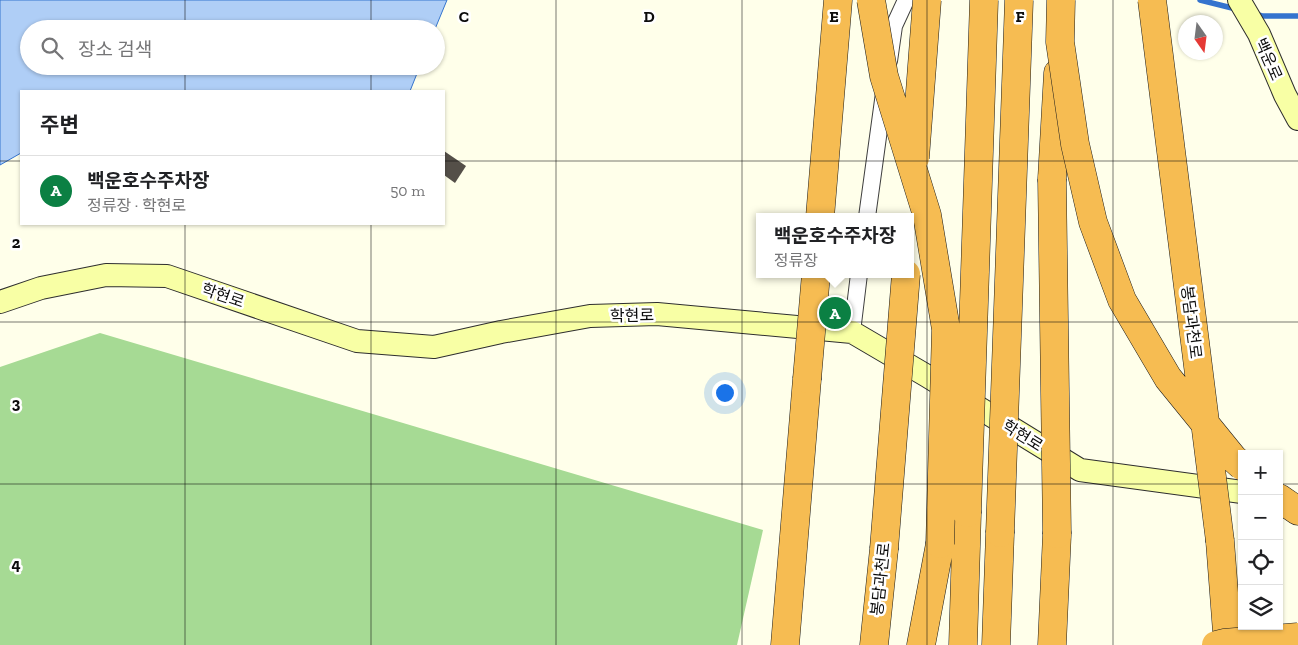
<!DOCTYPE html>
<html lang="ko">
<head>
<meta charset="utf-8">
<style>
  :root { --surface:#fff; --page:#f2f2f2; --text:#202124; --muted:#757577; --line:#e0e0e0; --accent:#0b8043 }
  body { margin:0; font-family:"Zilla Slab","Noto Sans KR",serif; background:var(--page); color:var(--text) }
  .controls { position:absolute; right:15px; bottom:15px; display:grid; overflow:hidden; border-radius:0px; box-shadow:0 1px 4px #0004 }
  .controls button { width:45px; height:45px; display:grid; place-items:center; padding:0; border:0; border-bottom:1px solid var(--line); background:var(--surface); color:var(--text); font:25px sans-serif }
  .compass { position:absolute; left:1178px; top:15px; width:45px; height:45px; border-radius:50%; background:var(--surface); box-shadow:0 1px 4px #0004; rotate:166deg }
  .you { position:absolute; left:724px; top:392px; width:18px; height:18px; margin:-12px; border:4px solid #fff; border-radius:50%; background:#1a73e8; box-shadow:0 0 0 8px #1a73e833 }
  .badge { display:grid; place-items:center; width:32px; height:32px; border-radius:50%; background:var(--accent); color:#fff; font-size:16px; font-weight:700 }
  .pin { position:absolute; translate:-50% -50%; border:2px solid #fff; box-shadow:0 1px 5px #0006 }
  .popup { position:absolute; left:756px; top:213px; width:158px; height:65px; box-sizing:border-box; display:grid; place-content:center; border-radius:0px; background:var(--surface); filter:drop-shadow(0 1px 4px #0005); font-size:16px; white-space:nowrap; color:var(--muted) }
  .popup b { font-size:19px; color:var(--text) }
  .popup::after { content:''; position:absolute; left:50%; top:100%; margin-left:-10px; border:10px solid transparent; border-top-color:var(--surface) }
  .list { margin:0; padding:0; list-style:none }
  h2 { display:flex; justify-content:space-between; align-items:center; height:65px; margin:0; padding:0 20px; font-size:21px }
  h2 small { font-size:16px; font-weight:400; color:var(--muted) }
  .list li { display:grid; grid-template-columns:32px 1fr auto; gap:15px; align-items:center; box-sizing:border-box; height:70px; padding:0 20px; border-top:1px solid var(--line) }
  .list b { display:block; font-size:19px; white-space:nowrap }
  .list p { margin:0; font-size:16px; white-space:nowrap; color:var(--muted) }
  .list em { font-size:16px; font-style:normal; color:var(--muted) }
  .icon { flex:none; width:28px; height:28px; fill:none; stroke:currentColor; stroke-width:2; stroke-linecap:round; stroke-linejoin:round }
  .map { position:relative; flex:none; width:1298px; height:645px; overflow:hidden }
  .search { position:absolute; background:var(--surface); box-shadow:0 1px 4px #0004; left:20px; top:20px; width:425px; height:55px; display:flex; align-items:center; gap:12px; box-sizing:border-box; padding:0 18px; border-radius:28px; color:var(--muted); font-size:19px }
  .panel { position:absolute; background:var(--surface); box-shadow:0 1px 4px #0004; left:20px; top:90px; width:425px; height:135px; border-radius:0px }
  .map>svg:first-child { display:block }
  .forest { fill:#a6da94 }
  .water { fill:#afcef6; stroke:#3574ce }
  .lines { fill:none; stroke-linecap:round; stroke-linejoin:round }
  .stream { stroke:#3574ce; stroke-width:5.5 }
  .building { fill:#544f48 }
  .street-casing { stroke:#3f3f3f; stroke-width:18 }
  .secondary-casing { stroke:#2e2e2e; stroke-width:24 }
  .highway-casing { stroke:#1d1d1d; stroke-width:29 }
  .street { stroke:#fff; stroke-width:16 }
  .secondary { stroke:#f8ffa5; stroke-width:22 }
  .highway { stroke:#f6bc52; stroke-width:28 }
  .highway-bridge-casing { stroke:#1d1d1d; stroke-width:29; stroke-linecap:butt }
  .highway-bridge { stroke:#f6bc52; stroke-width:28 }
  .grid { fill:none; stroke:#0c0c0c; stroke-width:1; stroke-opacity:0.55 }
  .labels { text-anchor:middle; stroke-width:5; stroke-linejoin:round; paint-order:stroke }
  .street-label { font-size:16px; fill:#0c0c0c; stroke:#fff }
  .grid-label { font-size:16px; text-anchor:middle; font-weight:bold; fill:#0c0c0c; stroke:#fff; stroke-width:5; stroke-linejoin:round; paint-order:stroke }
</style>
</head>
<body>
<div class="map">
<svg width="1298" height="645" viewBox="0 0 1298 645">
  <rect width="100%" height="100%" fill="#ffffea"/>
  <path class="forest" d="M 100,333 L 763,530 L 737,645 L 0,645 L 0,367 Z"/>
  <path class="water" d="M 0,0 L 447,0 L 435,29 L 29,29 L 29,66 L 420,66 L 410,91 L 21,91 L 21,153 L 0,165 Z"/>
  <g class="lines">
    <path class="stream" d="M 1200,0 L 1236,9
      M 1255,14 L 1262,16 L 1298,16"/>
  </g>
  <path class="building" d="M 444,151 L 466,166 L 455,183 L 444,175 Z"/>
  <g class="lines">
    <defs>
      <path id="street" d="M 889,61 L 894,26 L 906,0
        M 867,217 L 884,93
        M 852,332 L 859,274"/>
      <path id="secondary" d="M 1239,0 L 1259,34 L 1285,95 L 1298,119
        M 0,302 L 41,288 L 106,275 L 167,276 L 357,341 L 434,347 L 501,332 L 590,316 L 657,314 L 852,332 L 927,376 L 1080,470 L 1242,492"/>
      <path id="highway" d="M 1052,179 L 1058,73
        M 820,217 L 838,0
        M 1279,498 L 1298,511
        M 1220,541 L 1228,645
        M 785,645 L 807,379
        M 874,645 L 884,549
        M 921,645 L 940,544
        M 963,645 L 967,513
        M 996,645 L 1000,533
        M 1052,645 L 1057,534"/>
    </defs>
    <use href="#street" class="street-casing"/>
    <use href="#secondary" class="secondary-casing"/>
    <use href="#highway" class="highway-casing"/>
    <use href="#street" class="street"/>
    <use href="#secondary" class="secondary"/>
    <use href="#highway" class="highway"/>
    <defs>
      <path id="highway-bridge" d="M 871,0 L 884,76 L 927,215 L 946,329 L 940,544
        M 1061,0 L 1060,42 L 1075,144 L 1093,222 L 1122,300 L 1168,378 L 1233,458 L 1242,466
        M 1152,0 L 1220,541
        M 915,158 L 927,0
        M 1052,179 L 1057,534
        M 807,379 L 816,274
        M 967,513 L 984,0
        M 1000,533 L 1019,0
        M 884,549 L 906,274
        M 1216,645 L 1224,643 L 1298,637"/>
    </defs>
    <use href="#highway-bridge" class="highway-bridge-casing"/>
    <use href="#highway-bridge" class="highway-bridge"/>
  </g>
  <path class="grid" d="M 185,0 L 185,29M 371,0 L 371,29M 556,0 L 556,645M 742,0 L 742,645M 927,0 L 927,645M 1113,0 L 1113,645M 185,66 L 185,91M 371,66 L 371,91M 0,161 L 21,161M 444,161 L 1298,161M 185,224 L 185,645M 371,224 L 371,645M 0,322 L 1298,322M 0,484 L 1242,484M 1279,484 L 1298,484"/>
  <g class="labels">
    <g class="street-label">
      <text transform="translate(1269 59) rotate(66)" y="6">백운로</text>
      <text transform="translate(223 295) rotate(19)" y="6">학현로</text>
      <text transform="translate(632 315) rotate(-1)" y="6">학현로</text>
      <text transform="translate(1192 322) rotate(83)" y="6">봉담과천로</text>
      <text transform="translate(1023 435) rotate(32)" y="6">학현로</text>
      <text transform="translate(880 579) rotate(-84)" y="6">봉담과천로</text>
    </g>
  </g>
  <g class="grid-label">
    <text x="464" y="22">C</text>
    <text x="649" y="22">D</text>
    <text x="834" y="22">E</text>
    <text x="1020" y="22">F</text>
    <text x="16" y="248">2</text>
    <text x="16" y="409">3</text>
    <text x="16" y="570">4</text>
  </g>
</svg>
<div class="controls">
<button>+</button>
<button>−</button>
<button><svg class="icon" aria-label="locate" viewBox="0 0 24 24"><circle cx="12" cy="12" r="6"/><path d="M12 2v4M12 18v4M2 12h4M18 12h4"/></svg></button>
<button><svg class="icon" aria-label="layers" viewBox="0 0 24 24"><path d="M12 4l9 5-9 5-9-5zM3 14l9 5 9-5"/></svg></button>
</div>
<svg class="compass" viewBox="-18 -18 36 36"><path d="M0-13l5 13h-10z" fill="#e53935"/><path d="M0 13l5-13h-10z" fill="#757577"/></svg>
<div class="you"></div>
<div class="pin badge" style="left:835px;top:313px">A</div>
<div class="popup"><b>백운호수주차장</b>정류장</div>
<div class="search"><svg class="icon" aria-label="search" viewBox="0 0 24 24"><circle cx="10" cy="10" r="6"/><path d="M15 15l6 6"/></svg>장소 검색</div>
<section class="panel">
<h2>주변<small></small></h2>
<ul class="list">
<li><span class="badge">A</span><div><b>백운호수주차장</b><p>정류장 · 학현로</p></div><em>50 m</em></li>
</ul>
</section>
</div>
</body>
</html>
